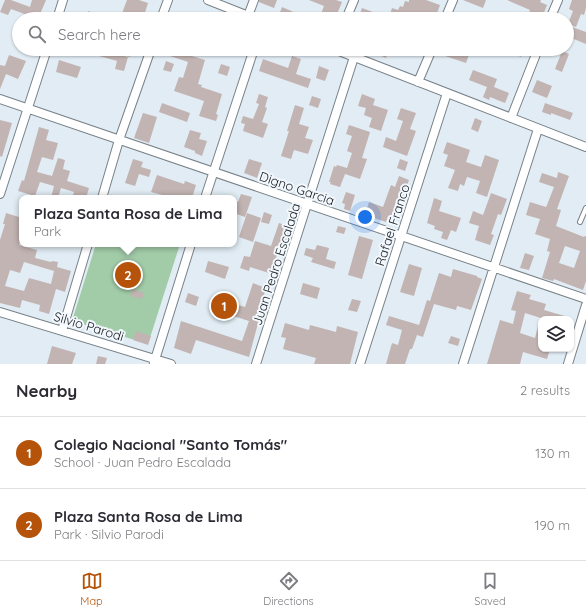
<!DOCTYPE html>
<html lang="en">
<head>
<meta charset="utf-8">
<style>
  :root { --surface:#fff; --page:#f2f2f3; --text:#2b2b33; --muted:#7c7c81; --line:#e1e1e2; --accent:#b45309 }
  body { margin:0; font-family:Quicksand,sans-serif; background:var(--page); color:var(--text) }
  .controls { position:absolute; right:12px; bottom:12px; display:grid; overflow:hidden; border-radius:8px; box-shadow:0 1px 3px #0004 }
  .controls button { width:36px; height:36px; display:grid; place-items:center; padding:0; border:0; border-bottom:1px solid var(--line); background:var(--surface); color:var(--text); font:20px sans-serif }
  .you { position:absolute; left:365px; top:217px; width:14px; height:14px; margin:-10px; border:3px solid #fff; border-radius:50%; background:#1a73e8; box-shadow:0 0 0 6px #1a73e833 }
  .badge { display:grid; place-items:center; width:26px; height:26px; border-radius:50%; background:var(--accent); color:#fff; font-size:13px; font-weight:700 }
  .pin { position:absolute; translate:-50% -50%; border:2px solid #fff; box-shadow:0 1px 4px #0006 }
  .popup { position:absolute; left:19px; top:195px; width:218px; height:52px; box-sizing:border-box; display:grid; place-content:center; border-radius:8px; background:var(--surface); filter:drop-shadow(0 1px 3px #0005); font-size:13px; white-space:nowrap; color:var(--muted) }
  .popup b { font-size:15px; color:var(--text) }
  .popup::after { content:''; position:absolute; left:50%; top:100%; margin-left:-8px; border:8px solid transparent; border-top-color:var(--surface) }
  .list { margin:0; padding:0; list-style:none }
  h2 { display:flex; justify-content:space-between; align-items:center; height:52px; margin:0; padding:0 16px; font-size:17px }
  h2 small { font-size:13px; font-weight:400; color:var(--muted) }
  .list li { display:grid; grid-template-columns:26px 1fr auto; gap:12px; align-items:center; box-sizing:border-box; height:72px; padding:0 16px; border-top:1px solid var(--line) }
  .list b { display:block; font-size:15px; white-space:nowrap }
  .list p { margin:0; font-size:13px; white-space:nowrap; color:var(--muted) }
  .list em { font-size:13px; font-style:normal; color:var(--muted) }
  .icon { flex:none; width:22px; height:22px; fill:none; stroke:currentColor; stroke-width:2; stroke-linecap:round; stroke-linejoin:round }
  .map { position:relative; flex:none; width:586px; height:364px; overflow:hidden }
  .search { position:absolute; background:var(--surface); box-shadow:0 1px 3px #0004; left:12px; right:12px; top:12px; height:44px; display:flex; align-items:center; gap:10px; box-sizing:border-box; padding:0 14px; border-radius:22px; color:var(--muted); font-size:15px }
  .sheet { height:196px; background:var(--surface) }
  nav { display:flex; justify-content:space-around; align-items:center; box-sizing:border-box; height:56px; border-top:1px solid var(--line); background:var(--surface); font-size:11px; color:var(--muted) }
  nav a { display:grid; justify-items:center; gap:2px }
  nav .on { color:var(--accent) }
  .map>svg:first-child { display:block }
  .green { fill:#a2cca8 }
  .building { fill:#c2b4b2; fill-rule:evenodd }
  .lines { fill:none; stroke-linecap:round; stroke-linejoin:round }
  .lane-casing { stroke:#788289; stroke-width:6 }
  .street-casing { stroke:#788289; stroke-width:10 }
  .lane { stroke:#fff; stroke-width:4 }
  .street { stroke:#fff; stroke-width:8 }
  .labels { text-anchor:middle; stroke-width:4; stroke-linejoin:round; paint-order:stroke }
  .street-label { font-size:13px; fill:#14181b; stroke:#f2f8fd }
</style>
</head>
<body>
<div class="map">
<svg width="586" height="364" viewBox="0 0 586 364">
  <rect width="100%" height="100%" fill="#e1ecf4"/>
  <path class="green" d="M 96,244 L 180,244 L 148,344 L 72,321 Z"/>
  <path class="building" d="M 5,0 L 11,0 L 30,7 L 32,0 L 46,0 L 38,19 L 11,9 L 8,15 L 0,12 Z
    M 127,0 L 139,0 L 148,3 L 143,19 L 131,19 L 121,16 Z
    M 259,0 L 277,0 L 274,8 L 259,2 Z
    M 309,0 L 336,0 L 342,2 L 335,19 L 319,19 L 324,6 Z
    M 409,0 L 426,0 L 440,5 L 435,19 L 358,19 L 362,8 L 389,18 L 392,8 L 398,10 L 400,6 L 403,7 L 405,1 L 409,2 Z
    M 463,0 L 486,0 L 483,8 Z
    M 507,0 L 541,0 L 540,2 L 547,5 L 543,15 L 539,13 L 537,19 L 527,19 L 530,10 Z
    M 572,0 L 586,0 L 586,8 L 584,15 L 581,14 L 576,27 L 568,24 L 573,11 L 569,9 Z
    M 282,7 L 296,13 L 294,19 L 288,19 L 279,15 Z
    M 88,11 L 96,14 L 95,19 L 86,19 Z
    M 572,27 L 586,32 L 586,44 L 569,37 Z
    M 81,49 L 98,49 L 128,57 L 124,71 L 115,69 L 117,61 L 81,51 Z
    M 111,49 L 133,49 L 130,57 L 111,51 Z
    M 172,49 L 183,50 L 182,53 L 205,60 L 198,84 L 202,85 L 201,87 L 222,94 L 216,114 L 218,115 L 216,121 L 199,116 L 204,101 L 174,91 L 179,77 L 183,78 L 188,62 L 170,56 Z
    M 379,49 L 389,49 L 386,58 L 377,54 Z
    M 448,49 L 471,49 L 466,63 L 445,56 Z
    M 503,49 L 524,49 L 521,57 Z
    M 562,51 L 569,54 L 562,72 L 555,69 Z
    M 9,55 L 26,61 L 18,79 L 6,74 L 0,89 L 0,65 L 5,66 Z
    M 292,56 L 301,59 L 296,74 L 311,79 L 308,88 L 259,71 L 263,59 L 288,68 Z
    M 59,60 L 81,67 L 77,78 L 56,72 Z
    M 166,61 L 174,64 L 171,72 L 163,70 Z
    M 221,64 L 230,67 L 227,76 L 218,73 Z
    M 319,66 L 329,70 L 325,81 L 316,78 Z
    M 473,70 L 497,79 L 494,87 L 509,93 L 505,103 L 490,97 L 489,100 L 483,97 L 487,87 L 469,80 Z
    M 537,80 L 552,86 L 547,98 L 532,92 Z
    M 259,94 L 268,97 L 265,107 L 267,108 L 262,122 L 268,124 L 263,138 L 243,131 L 245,124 L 241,123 L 243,116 L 253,119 L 259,104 L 256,103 Z
    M 362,94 L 375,99 L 373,105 L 388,110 L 381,131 L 369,127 L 372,118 L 364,115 L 366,108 L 358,106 Z
    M 312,96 L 321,99 L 318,108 L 309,105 Z
    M 162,103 L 190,113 L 187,122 L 159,112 Z
    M 545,103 L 573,113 L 570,120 L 551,113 L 551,115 L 542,112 Z
    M 295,105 L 304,108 L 299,124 L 309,127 L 305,138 L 313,140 L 308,154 L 294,150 L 291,159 L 281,156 L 289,131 L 287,131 Z
    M 401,108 L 416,113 L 410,129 L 416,131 L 407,156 L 383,147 L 386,137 L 396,141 L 403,121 L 397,119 Z
    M 143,113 L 157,117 L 149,143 L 134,138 Z
    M 475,118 L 482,121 L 478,132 L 471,129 Z
    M 0,120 L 12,123 L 2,157 L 0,156 Z
    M 349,125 L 370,132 L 362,158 L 367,159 L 360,179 L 345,174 L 340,187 L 330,184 L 331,182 L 329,182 L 334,166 L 336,167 L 337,165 L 347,168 L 352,153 L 347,151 L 352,136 L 346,134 Z
    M 39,127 L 49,130 L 46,140 L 58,143 L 53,160 L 42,157 L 37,172 L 52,176 L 58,158 L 65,160 L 63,169 L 70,171 L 67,181 L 89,188 L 86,198 L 73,195 L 74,192 L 61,188 L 58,198 L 51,198 L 54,186 L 40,182 L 35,196 L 18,191 L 22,180 L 24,181 Z
    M 190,130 L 201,133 L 199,139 L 207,141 L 202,156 L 195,153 L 195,151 L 184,147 Z
    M 447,142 L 470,150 L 466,162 L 481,167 L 485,155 L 499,160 L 487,197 L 476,193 L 480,181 L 467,177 L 464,186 L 460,184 L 458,191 L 448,188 L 455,170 L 444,166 L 448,155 L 443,153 Z
    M 133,159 L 143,162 L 141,167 L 151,170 L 149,177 L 139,174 L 135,186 L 125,183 Z
    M 249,159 L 262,163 L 257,178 L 244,173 Z
    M 400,159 L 408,162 L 405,171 L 397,168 Z
    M 558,172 L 569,176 L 557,209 L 561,210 L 556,226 L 584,237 L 585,236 L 586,236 L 586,281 L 583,290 L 554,279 L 553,281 L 542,278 L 550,252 L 547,251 L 550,239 L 535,234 L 540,219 L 526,215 L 530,202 L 546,207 L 547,205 L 554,187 L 539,182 L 542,173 L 557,178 ZM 565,246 L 580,251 L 574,268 L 559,263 Z
    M 157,175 L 184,184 L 185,181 L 196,185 L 192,198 L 165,198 L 166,196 L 151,192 Z
    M 399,176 L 409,180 L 395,218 L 388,216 L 386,222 L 365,215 L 369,202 L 383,207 L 391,185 L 395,187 Z
    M 346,192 L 355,195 L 350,211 L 344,209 L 345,204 L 342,203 Z
    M 491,193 L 507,199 L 501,215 L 498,214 L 491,234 L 494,235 L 490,245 L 475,240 L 479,226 L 469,223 L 473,211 L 483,215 Z
    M 241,194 L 252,197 L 245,217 L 234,213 L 234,201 L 238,202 Z
    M 434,198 L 442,201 L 439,211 L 461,218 L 456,232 L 451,230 L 447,240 L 441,238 L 443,232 L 434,229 L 435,226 L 427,223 Z
    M 264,212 L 272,215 L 269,224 L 261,222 Z
    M 6,213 L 22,218 L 22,234 L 19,245 L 37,250 L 35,258 L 51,262 L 52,261 L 58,262 L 57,267 L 71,271 L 65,292 L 56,289 L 49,314 L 39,311 L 40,305 L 22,300 L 20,308 L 0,303 L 0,240 L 5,224 L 3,224 ZM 24,262 L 54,271 L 51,284 L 29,278 L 24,291 L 5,286 L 10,270 L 20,273 Z
    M 247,213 L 261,218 L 253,242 L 239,237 Z
    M 279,223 L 292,227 L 287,240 L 282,238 L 273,267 L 274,268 L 272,274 L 250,267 L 249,271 L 240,268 L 244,256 L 250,257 L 255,241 L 271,246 Z
    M 338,226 L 346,228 L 344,234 L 336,232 Z
    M 359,236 L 373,240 L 362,279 L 348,275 Z
    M 317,245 L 329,248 L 326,259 L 336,262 L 334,269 L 311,262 L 313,258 L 304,255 L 306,248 L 315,250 Z
    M 525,253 L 534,256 L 529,270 L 520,268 Z
    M 208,261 L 229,267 L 225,279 L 205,272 Z
    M 409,264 L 422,268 L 414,296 L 400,292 Z
    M 453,269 L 477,276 L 477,277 L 482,279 L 471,310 L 457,306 L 456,310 L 434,304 L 423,337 L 417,335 L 412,349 L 410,349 L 405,364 L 386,364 L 392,343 L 398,345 L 402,330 L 386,325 L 389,316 L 419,325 L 427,300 L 430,301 L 439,273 L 451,277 Z
    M 253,283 L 266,288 L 259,312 L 261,312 L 249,357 L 196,340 L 191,354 L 174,348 L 181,321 L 242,341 L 249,321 L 227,314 L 231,303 L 245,307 Z
    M 303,283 L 320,288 L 317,299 L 300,294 Z
    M 133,289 L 144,293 L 142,299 L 130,296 Z
    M 517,291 L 531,295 L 529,299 L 546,304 L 544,310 L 568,317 L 567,319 L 544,319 L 525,313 L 520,333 L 535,338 L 539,323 L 541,323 L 541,349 L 550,349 L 547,359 L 523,352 L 520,364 L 487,364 L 500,320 L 513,324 L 516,311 L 511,310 Z
    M 188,293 L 199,297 L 196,306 L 185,302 Z
    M 352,299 L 361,301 L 357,312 L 348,310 Z
    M 285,323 L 309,330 L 310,325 L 336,332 L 337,326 L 358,332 L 350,364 L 314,364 L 316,358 L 283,349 L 286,338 L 281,337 Z
    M 136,331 L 151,336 L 148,345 L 133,340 Z
    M 451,336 L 460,339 L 458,346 L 448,343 Z
    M 52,346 L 76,353 L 72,364 L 47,364 Z
    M 98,356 L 107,358 L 105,364 L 96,364 Z"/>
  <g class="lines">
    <defs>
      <path id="lane" d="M 580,222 L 586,208"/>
      <path id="street" d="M 208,0 L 256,19
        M 248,16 L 254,0
        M 57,19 L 63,0
        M 161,19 L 168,0
        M 346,19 L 354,0
        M 445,19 L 453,0
        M 550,19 L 558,0
        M 334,49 L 586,147
        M 418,82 L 432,49
        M 0,99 L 586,299
        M 511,118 L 538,49
        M 0,194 L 47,49
        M 102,198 L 119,140 L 151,49
        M 205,198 L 254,49
        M 0,312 L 171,364
        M 62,331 L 88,244
        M 154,363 L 191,244
        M 256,364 L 354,57
        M 360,364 L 447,93
        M 463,364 L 538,129
        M 568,364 L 586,305"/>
    </defs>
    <use href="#lane" class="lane-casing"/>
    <use href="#street" class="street-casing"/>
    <use href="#lane" class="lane"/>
    <use href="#street" class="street"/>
  </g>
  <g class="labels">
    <g class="street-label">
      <text transform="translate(297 188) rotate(19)" y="5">Digno Garcia</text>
      <text transform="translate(392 225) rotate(-72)" y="5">Rafael Franco</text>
      <text transform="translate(276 264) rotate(-72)" y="5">Juan Pedro Escalada</text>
      <text transform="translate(89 326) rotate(17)" y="5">Silvio Parodi</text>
    </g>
  </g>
</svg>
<div class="controls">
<button><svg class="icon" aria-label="layers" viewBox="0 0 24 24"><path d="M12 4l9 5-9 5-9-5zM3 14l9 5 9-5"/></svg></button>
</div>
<div class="you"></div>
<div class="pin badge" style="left:224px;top:306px">1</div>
<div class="pin badge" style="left:128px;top:275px">2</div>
<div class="popup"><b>Plaza Santa Rosa de Lima</b>Park</div>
<div class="search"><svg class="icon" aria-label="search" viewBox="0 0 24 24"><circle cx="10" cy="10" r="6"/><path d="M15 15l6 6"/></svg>Search here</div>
</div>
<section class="sheet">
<h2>Nearby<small>2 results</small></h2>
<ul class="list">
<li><span class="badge">1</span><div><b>Colegio Nacional &quot;Santo Tomás&quot;</b><p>School · Juan Pedro Escalada</p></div><em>130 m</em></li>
<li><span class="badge">2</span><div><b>Plaza Santa Rosa de Lima</b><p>Park · Silvio Parodi</p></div><em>190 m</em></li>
</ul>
</section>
<nav>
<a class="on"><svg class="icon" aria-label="map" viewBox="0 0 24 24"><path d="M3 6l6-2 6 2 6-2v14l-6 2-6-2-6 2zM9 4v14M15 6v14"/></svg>Map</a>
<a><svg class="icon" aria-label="directions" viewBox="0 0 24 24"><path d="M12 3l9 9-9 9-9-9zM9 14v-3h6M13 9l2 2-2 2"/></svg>Directions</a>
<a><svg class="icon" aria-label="saved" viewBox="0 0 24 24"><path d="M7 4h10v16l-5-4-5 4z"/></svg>Saved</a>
</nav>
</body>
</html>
